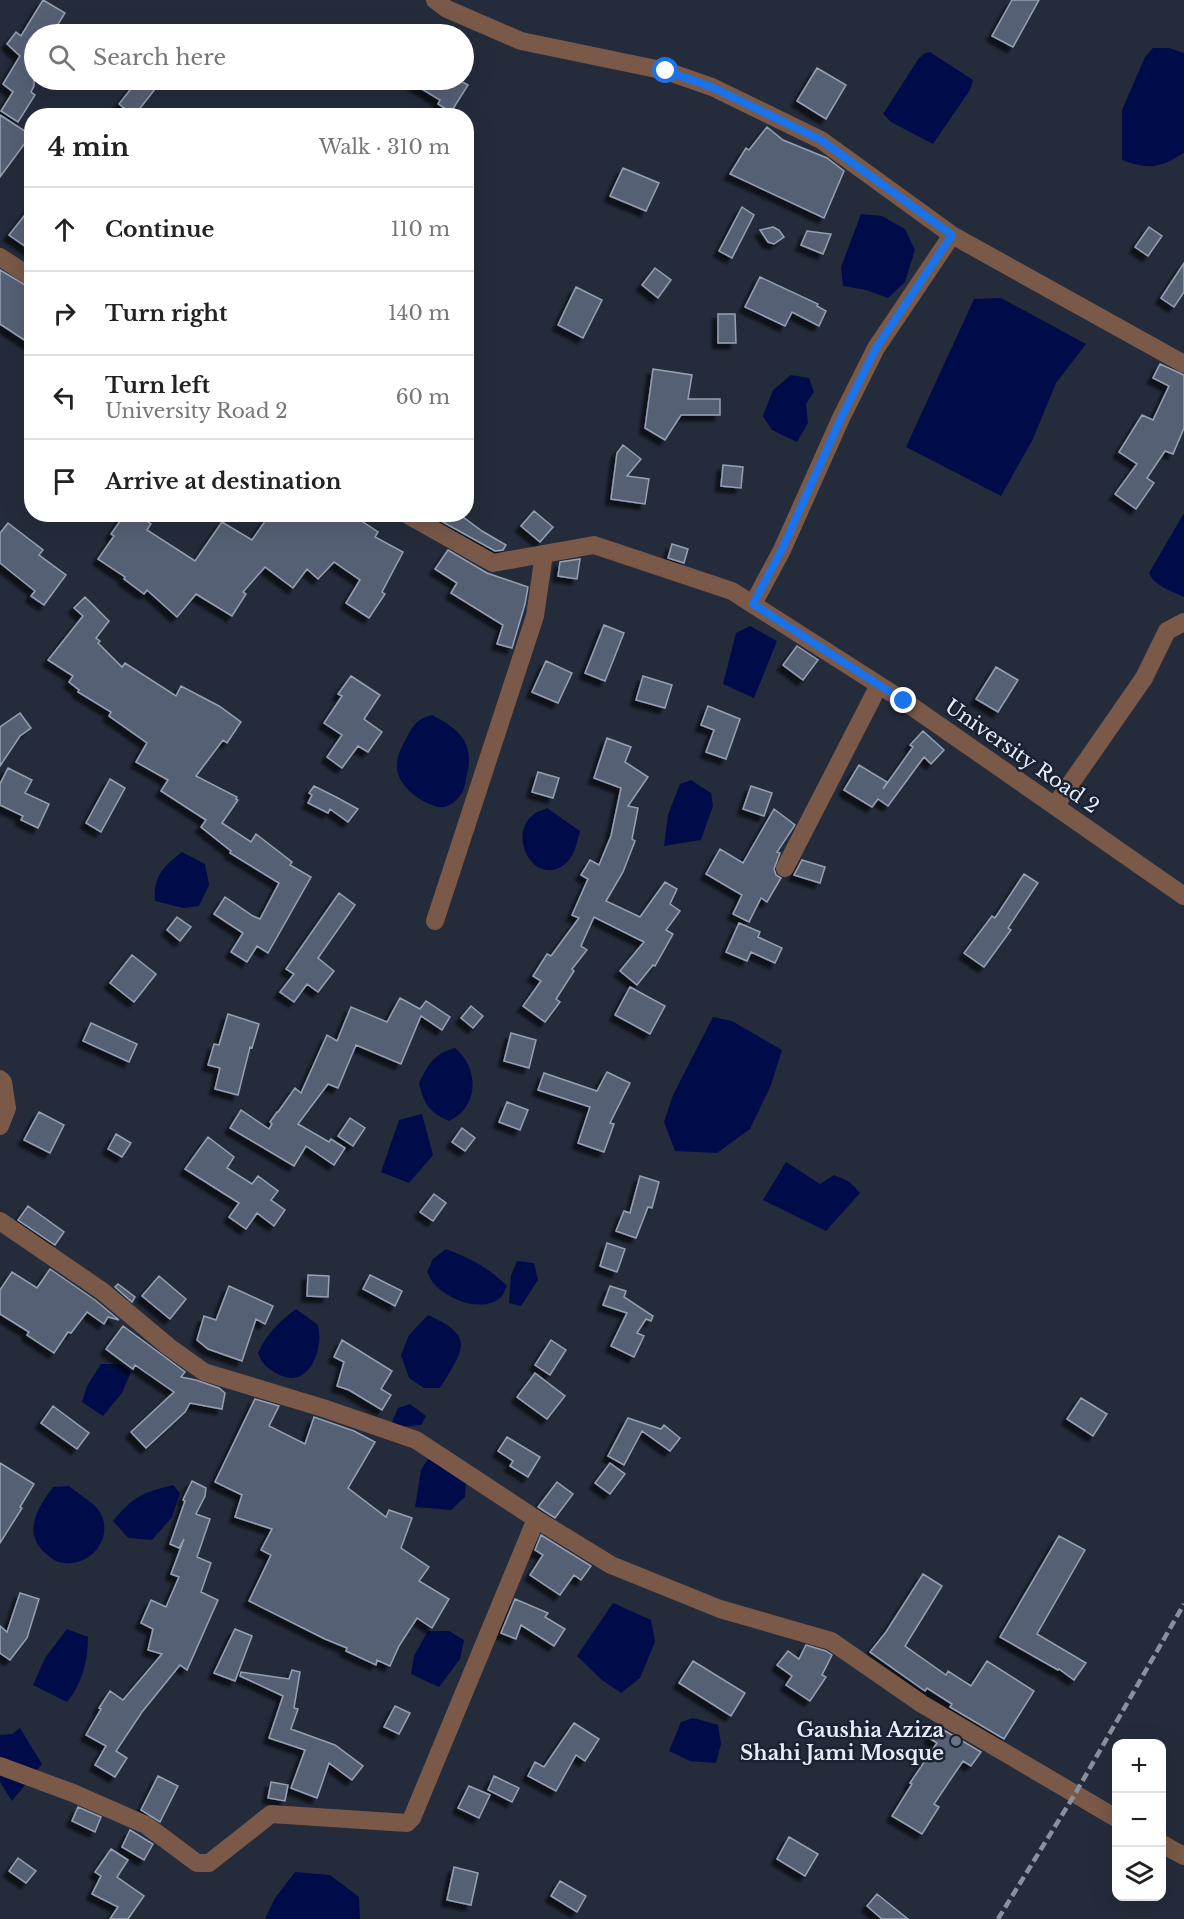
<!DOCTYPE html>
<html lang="en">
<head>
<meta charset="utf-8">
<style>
  :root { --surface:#fff; --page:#f2f2f2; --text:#222; --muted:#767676; --line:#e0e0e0 }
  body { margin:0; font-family:"Libre Baskerville",serif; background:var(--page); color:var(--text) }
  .controls { position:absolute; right:18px; bottom:18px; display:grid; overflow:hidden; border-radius:12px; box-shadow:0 6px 24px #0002 }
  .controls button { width:54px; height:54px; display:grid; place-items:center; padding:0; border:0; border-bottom:2px solid var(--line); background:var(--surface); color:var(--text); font:30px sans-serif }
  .stop { position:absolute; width:18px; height:18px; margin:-14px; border:4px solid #1a73e8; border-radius:50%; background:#fff }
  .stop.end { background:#1a73e8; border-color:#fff; box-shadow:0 2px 6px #0008 }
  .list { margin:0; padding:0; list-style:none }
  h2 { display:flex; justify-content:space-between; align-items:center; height:78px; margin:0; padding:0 24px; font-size:26px }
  h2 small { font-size:20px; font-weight:400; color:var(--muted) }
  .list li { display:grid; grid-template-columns:39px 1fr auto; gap:18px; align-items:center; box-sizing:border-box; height:84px; padding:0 24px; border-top:2px solid var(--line) }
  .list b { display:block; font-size:22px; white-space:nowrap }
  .list p { margin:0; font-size:20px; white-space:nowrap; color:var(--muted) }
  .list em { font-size:20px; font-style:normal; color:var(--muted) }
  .icon { flex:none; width:33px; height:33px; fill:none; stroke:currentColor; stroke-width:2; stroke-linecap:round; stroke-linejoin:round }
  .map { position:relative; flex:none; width:1184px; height:1919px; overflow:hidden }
  .search { position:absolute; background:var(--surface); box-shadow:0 6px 24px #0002; left:24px; top:24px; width:450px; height:66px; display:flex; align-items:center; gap:15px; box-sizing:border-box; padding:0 21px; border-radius:33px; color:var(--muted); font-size:22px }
  .panel { position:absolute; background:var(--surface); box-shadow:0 6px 24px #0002; left:24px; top:108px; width:450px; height:414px; border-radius:24px }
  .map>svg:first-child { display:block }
  .water { fill:#000c49 }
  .building { fill:#576174; stroke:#95a0b4; stroke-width:1.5; filter:url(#shadow) }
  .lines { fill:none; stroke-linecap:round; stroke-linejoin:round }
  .minor { stroke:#7a5948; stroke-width:18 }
  .rail { stroke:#8a909d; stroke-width:4.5; stroke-dasharray:9 4.5; stroke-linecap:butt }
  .route { stroke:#1a73e8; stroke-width:8 }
  .worship-dot { fill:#6b7280; stroke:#1a2232; stroke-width:2 }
  .labels { text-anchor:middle; stroke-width:5; stroke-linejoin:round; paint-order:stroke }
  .street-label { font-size:20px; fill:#e7ecf7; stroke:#1a2232 }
  .poi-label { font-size:20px; font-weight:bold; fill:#e7ecf7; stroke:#1a2232; text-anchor:end }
</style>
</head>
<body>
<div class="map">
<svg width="1184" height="1919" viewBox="0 0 1184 1919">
  <defs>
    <filter id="shadow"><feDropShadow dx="-5.5" dy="5.5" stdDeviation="1.5" flood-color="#0009"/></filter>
  </defs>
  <rect width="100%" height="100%" fill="#242c3c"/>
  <path class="water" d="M 1153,48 L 1169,48 L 1184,53 L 1184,153 C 1160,168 1149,170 1122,160 L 1122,110 L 1145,57 Z
    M 930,52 L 973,80 L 970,90 L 933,144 L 891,122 L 883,114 L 919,58 L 925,53 Z
    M 861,214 L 882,216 L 905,229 L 915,250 L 905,282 L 888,298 L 866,290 L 843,286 L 841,267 Z
    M 1001,298 L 1086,344 L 1056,383 L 1033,439 L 1001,496 L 906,447 L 974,299 Z
    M 791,375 L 809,378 L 814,392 L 806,404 L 808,423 L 797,442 L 772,430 L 763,416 L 773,390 Z
    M 1184,513 L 1184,597 C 1172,591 1154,586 1149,573 Z
    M 750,626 L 777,641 L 754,698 L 723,684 L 736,633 Z
    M 432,715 C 459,729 475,743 467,775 C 465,783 465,790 459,797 C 456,801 450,806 444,807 C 428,809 398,787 397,769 C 396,758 401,748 406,739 C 413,725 417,719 432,715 Z
    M 691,780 L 711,793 L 713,806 L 701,840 L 664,846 L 668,815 L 680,784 Z
    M 547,808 L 580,831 C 577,843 574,858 564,865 C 534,887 506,835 534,814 C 538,811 544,810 547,808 Z
    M 182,852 L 205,864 L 209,885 L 199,906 L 183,908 L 155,901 C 153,876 164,866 182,852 Z
    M 713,1017 L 732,1021 L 782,1050 L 771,1085 L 750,1129 L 717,1153 L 675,1151 L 664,1122 L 673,1095 Z
    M 455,1048 C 474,1063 480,1094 461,1113 C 458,1116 452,1119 449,1121 C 429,1112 424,1104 419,1083 C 429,1064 433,1054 455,1048 Z
    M 422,1114 L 433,1155 L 409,1183 L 381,1172 L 399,1120 Z
    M 786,1162 L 820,1184 L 834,1175 L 850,1182 L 860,1193 L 826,1231 L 763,1200 Z
    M 446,1249 C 470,1258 489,1268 507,1286 C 505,1290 503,1296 500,1298 C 481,1313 449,1300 434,1284 C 431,1281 429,1275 427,1272 L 433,1259 Z
    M 517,1261 L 534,1263 L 538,1280 L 521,1306 L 509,1303 L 511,1275 Z
    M 296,1309 L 318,1325 C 319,1331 320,1338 319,1343 C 316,1367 300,1388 276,1373 C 266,1367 262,1364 258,1353 C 267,1333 279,1322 296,1309 Z
    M 428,1315 C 477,1337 463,1350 440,1388 L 424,1388 L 409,1378 L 401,1355 L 409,1335 Z
    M 101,1364 L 121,1364 L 131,1372 L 122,1393 L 103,1416 L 82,1402 L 87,1386 Z
    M 410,1404 L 426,1416 L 421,1425 L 400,1427 L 392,1422 L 398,1408 Z
    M 428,1459 L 450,1468 L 466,1481 L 465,1497 L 451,1510 L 415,1507 L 421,1470 Z
    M 173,1485 L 180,1493 L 172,1517 L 152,1540 L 128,1538 L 113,1521 C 134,1496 142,1493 173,1485 Z
    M 69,1486 C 77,1493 88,1499 95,1506 C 118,1530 95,1566 65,1563 C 57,1563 51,1558 45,1553 C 22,1532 38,1507 53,1487 Z
    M 613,1603 L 651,1620 L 655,1642 L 640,1678 L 621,1693 L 602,1680 L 577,1656 Z
    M 67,1629 L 88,1637 C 88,1661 82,1684 67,1702 L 33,1685 L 45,1658 Z
    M 428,1631 L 449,1631 L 464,1640 L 460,1659 L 439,1687 L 411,1674 L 414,1656 Z
    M 693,1718 L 718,1725 L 721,1744 L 716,1763 L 690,1761 L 669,1751 L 681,1722 Z
    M 20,1728 L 42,1764 L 12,1801 L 0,1782 L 0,1735 L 12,1734 Z
    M 295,1872 L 330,1875 L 359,1897 L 360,1919 L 265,1919 L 275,1898 Z"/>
  <path class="building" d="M 43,0 L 65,13 L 52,34 L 34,34 L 34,86 L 31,92 L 35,95 L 18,122 L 1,111 L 13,92 L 3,84 L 20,56 L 7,44 L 16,32 L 21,36 Z
    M 1012,0 L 1039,0 L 1013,47 L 992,36 Z
    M 817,68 L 846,85 L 826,119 L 797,101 Z
    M 138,80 L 145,80 L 156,88 L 134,116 L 119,104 Z
    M 407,80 L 459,80 L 468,85 L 451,112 L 438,104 L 440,100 Z
    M 0,115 L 31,135 L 0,177 Z
    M 767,127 L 783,140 L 827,158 L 844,171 L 824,218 L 730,174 L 746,148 L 749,150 Z
    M 623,168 L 659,183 L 646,211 L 610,196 Z
    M 32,206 L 32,251 L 9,235 Z
    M 742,207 L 754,215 L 732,258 L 719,251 Z
    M 773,227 L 779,230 L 784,237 L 774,244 L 768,242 L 760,230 Z
    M 1149,227 L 1162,236 L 1148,256 L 1135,247 Z
    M 807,231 L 831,234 L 823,254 L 801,245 Z
    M 1184,263 L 1184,292 L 1174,307 L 1161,298 Z
    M 655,268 L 671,280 L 658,298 L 642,285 Z
    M 0,270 L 32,289 L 32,345 L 0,324 Z
    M 760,277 L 818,304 L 817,306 L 826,311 L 819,326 L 792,312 L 785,326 L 745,307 Z
    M 576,287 L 602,300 L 583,338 L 558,325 Z
    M 718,314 L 735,314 L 736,343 L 718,343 Z
    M 1160,364 L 1184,375 L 1184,428 L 1173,454 L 1165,451 L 1147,478 L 1154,483 L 1136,509 L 1115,494 L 1137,464 L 1119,452 L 1142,415 L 1153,420 L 1169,386 L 1153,378 Z
    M 653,369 L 692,375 L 688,399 L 720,399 L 720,415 L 681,415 L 665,440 L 645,428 Z
    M 623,445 L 641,459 L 627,476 L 649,479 L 645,504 L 611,499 L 617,453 Z
    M 723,465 L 743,467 L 741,488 L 721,486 Z
    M 534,511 L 553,527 L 540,542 L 521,526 Z
    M 125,514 L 137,514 L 151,524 L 147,530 L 195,561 L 222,522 L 252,540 L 270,514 L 351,514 L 378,532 L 375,537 L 403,552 L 382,592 L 385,594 L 369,618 L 346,603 L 360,580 L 334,562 L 318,579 L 307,569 L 293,588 L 265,567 L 243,592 L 246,594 L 232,616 L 196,594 L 177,617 L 147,590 L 144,594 L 124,579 L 125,577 L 98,559 L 114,536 L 111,534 Z
    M 446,514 L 459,514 L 482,531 L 506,545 L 503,550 L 495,551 L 441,521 Z
    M 8,523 L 43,550 L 39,555 L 66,575 L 44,605 L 31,596 L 35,591 L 0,563 L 0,533 Z
    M 672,544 L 688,549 L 684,563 L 668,558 Z
    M 448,550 L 487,573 L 528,587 L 525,604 L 512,648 L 497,644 L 503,625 L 451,593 L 457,583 L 435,569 Z
    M 580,559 L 577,579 L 558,576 L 560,562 Z
    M 85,597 L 109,621 L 96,638 L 100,641 L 98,643 L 122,667 L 125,663 L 176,696 L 181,686 L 219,706 L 241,722 L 227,743 L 223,740 L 196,776 L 237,797 L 236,799 L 238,800 L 222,823 L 251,842 L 256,834 L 292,862 L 290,865 L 311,877 L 268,953 L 257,946 L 247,962 L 231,952 L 243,933 L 214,914 L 225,897 L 253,916 L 260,919 L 279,883 L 230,853 L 231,851 L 201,827 L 206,820 L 161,791 L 168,780 L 136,762 L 147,743 L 109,716 L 111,712 L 78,692 L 79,690 L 69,682 L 73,676 L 48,660 L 83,616 L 74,608 Z
    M 604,625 L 624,633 L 605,681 L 585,673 Z
    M 797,646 L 818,660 L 803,680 L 783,665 Z
    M 546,661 L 572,673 L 558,703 L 532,692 Z
    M 996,667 L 1018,680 L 998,712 L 976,699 Z
    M 351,676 L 380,695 L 364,719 L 382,732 L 368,752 L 358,746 L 342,768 L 327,757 L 342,735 L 324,723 L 342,696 L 338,694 Z
    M 643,676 L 672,685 L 665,708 L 636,700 Z
    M 708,706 L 740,719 L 726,759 L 706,752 L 714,730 L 701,725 Z
    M 20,713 L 31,728 L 20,736 L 0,766 L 0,727 Z
    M 923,731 L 944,750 L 931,764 L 924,757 L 888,806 L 878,799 L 872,807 L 844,790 L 859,765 L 887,782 L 883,789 L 913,747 L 910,745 Z
    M 607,738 L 631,747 L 625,762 L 648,777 L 628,806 L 638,808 L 632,839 L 635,841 L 623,872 L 606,901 L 640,917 L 665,882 L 677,889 L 670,904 L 680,911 L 666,930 L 673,934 L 655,966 L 653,965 L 637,985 L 620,971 L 644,942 L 594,917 L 581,946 L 587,950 L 572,969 L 574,971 L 556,999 L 560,1002 L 545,1022 L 523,1006 L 541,981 L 533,976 L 547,954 L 551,956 L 579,918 L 572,915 L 588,879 L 581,875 L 590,860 L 599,865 L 611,836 L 621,788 L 594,778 Z
    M 8,768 L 32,780 L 25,793 L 49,804 L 38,828 L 21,820 L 23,816 L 0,805 L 0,784 Z
    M 538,772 L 559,778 L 553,798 L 532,792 Z
    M 110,779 L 125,788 L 101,832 L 86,823 Z
    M 314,786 L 336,797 L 358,809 L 348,822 L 330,809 L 328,813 L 308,803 L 312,795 L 309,793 Z
    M 751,786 L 772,793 L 764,816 L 743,809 Z
    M 774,809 L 795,825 L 777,852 L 780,853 L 774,869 L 776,875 L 781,878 L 767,902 L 761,898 L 749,922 L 733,914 L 742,895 L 706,874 L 720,849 L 743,863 Z
    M 802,860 L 825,867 L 820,883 L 794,875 Z
    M 1024,874 L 1038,883 L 1008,928 L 1011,930 L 984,967 L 964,953 L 992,916 L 995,918 Z
    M 339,893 L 355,905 L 318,958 L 334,971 L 318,992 L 307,984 L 294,1002 L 280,992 L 294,974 L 286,969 Z
    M 177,917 L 191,927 L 180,941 L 167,930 Z
    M 739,923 L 760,932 L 758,937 L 782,948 L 775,963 L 751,952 L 747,961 L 726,952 Z
    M 132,955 L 156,974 L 134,1002 L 110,983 Z
    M 630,987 L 665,1006 L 650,1034 L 615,1015 Z
    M 400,998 L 420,1009 L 426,1001 L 450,1017 L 442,1030 L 421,1016 L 401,1064 L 356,1045 L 338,1088 L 328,1084 L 298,1124 L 329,1142 L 331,1139 L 345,1148 L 334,1165 L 306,1146 L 294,1166 L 230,1128 L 241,1110 L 269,1129 L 272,1124 L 270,1122 L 277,1112 L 278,1112 L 295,1088 L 301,1093 L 327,1035 L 337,1041 L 351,1007 L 387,1022 Z
    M 471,1006 L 483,1016 L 473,1028 L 461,1018 Z
    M 228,1014 L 259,1024 L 252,1048 L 250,1047 L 238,1095 L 215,1089 L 220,1068 L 208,1065 L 214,1044 L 219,1045 Z
    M 91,1023 L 137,1044 L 129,1062 L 83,1041 Z
    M 511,1033 L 536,1040 L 529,1068 L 504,1061 Z
    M 607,1072 L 630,1083 L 610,1123 L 614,1124 L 604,1152 L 578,1143 L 590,1107 L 538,1090 L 544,1073 L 597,1091 Z
    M 507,1102 L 528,1110 L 520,1130 L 499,1122 Z
    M 39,1112 L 64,1125 L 50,1153 L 24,1140 Z
    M 350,1118 L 365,1128 L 353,1146 L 338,1136 Z
    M 462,1128 L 475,1138 L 465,1151 L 452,1142 Z
    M 116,1134 L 131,1143 L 122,1157 L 108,1149 Z
    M 208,1137 L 234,1157 L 227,1168 L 252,1184 L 258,1176 L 278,1191 L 271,1200 L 285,1210 L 274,1226 L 257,1213 L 246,1229 L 229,1217 L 239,1203 L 185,1169 Z
    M 640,1176 L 659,1182 L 652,1208 L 648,1207 L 636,1238 L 616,1231 L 624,1211 L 630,1213 Z
    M 434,1194 L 446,1203 L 433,1221 L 420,1212 Z
    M 28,1206 L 64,1232 L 55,1245 L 18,1220 Z
    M 607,1243 L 625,1249 L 617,1272 L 600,1266 Z
    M 50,1269 L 95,1300 L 119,1320 L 108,1317 L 104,1324 L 87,1312 L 71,1333 L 68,1332 L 54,1353 L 27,1335 L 29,1332 L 0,1314 L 0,1290 L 12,1272 L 37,1288 Z
    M 308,1275 L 329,1276 L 328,1297 L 307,1296 Z
    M 370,1275 L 402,1291 L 395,1306 L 363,1289 Z
    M 159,1276 L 186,1299 L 170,1319 L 142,1296 Z
    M 118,1284 L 135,1297 L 132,1302 L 115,1287 Z
    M 229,1286 L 273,1306 L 265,1324 L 256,1319 L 242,1361 L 208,1349 L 197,1340 L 204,1316 L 216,1320 Z
    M 610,1286 L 626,1291 L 624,1297 L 653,1316 L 651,1321 L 646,1319 L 637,1333 L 644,1336 L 634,1357 L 611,1346 L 627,1313 L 603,1305 Z
    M 123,1326 L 185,1372 L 181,1377 L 196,1380 L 219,1388 L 225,1393 L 222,1409 L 190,1403 L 185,1412 L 146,1448 L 131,1432 L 174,1392 L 135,1365 L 133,1369 L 106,1349 Z
    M 342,1340 L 392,1371 L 381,1389 L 391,1395 L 382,1410 L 349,1390 L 337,1386 L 344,1362 L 334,1357 Z
    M 551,1340 L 566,1350 L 550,1375 L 535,1365 Z
    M 535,1373 L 565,1396 L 547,1419 L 517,1397 Z
    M 1081,1398 L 1107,1414 L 1093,1436 L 1067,1419 Z
    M 255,1399 L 279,1406 L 269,1426 L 305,1444 L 314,1417 L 354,1431 L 375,1442 L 348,1488 L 386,1517 L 389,1510 L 412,1518 L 401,1548 L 429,1567 L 419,1581 L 449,1599 L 432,1628 L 417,1618 L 399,1646 L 390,1666 L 377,1660 L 376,1665 L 346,1651 L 347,1648 L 325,1639 L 249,1601 L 271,1555 L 261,1550 L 272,1529 L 235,1517 L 242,1495 L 215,1482 Z
    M 53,1406 L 89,1433 L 77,1449 L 41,1423 Z
    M 628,1418 L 661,1429 L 664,1425 L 680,1438 L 670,1451 L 642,1431 L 624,1465 L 608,1456 Z
    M 507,1437 L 540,1457 L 528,1477 L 510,1466 L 513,1461 L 498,1451 Z
    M 0,1463 L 34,1484 L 20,1507 L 22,1508 L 0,1543 Z
    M 610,1463 L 625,1474 L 610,1494 L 595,1483 Z
    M 192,1481 L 206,1488 L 205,1496 L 196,1514 L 210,1519 L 197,1557 L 211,1563 L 201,1592 L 218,1600 L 187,1670 L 180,1665 L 142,1712 L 116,1751 L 127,1758 L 115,1777 L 95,1765 L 106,1746 L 86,1735 L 101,1709 L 99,1708 L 110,1691 L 123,1700 L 162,1654 L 148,1650 L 153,1629 L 141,1623 L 151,1600 L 166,1607 L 179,1577 L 171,1574 L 184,1539 L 179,1548 L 170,1544 L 185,1501 L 183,1500 Z
    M 557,1482 L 573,1494 L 555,1518 L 538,1507 Z
    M 541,1535 L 591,1566 L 581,1580 L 574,1575 L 560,1595 L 530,1575 L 543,1555 L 535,1550 Z
    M 1059,1536 L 1085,1550 L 1037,1634 L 1086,1663 L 1074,1680 L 1059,1669 L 1058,1670 L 1000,1637 Z
    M 923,1574 L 942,1586 L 905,1646 L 946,1675 L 948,1671 L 971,1686 L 987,1661 L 1034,1691 L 1004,1739 L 950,1707 L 952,1704 L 927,1688 L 925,1691 L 870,1652 L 886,1632 Z
    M 20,1593 L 39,1599 L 27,1638 L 10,1660 L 0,1653 L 0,1626 L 7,1632 Z
    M 515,1599 L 548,1613 L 545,1617 L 565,1629 L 554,1646 L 521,1625 L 516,1639 L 501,1633 Z
    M 235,1629 L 252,1636 L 235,1681 L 214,1673 Z
    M 806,1645 L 826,1651 L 832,1655 L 822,1675 L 826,1677 L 810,1701 L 786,1685 L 792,1676 L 777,1665 L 788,1651 L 799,1659 Z
    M 693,1661 L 745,1693 L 731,1716 L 679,1683 Z
    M 292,1670 L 300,1672 L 294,1708 L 298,1709 L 291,1729 L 335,1745 L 363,1766 L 352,1780 L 329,1763 L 317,1798 L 291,1788 L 305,1750 L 269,1738 L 283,1696 L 240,1676 L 241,1672 L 289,1679 Z
    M 395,1706 L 410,1713 L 399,1734 L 384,1727 Z
    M 574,1723 L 599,1739 L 585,1761 L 576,1755 L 556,1791 L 528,1776 L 535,1762 L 544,1767 Z
    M 937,1726 L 981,1752 L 971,1766 L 963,1761 L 934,1804 L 939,1807 L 922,1834 L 892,1816 L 912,1784 L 910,1783 L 937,1743 L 929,1738 Z
    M 158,1776 L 178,1786 L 160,1822 L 141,1810 Z
    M 494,1776 L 519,1788 L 512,1802 L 488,1790 Z
    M 271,1782 L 288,1785 L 285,1801 L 268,1798 Z
    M 469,1786 L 490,1795 L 479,1818 L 458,1808 Z
    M 78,1807 L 101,1817 L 95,1832 L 72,1821 Z
    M 130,1830 L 153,1844 L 144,1860 L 122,1847 Z
    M 789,1837 L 818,1854 L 805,1876 L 777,1859 Z
    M 111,1849 L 128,1860 L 117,1877 L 144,1896 L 128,1919 L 110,1919 L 118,1907 L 92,1894 L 101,1876 L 95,1872 Z
    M 18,1858 L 36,1871 L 26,1883 L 9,1871 Z
    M 454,1867 L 478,1873 L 471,1905 L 447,1900 Z
    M 560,1881 L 586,1896 L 577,1912 L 551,1896 Z
    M 877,1894 L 908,1919 L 882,1919 L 867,1906 Z"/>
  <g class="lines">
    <path class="minor" d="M 435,0 L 447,9 L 521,41 L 666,71 L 712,87 L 821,140 L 952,235 L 1184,364
      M 0,257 L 32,278
      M 406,514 L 493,563 L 594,545 L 732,591 L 904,701 L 1184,896
      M 753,604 L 782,550 L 841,418 L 876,348 L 952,235
      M 1055,806 L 1144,678 L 1167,631 L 1184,622
      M 785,868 L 879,685
      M 435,921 L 535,616 L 544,554
      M 0,1079 L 3,1082 L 7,1108 L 0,1126
      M 0,1221 L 102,1291 L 169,1347 L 204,1372 L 323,1408 L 416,1440 L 536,1519 L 611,1565 L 720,1609 L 831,1641 L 922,1704 L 1116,1818
      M 0,1766 L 73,1793 L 146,1825 L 197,1863 L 209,1863 L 271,1814 L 407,1823 L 412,1818 L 536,1519
      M 1162,1844 L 1184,1856"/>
    <path class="rail" d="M 998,1919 L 1075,1794 L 1184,1604"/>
  </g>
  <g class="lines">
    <path class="route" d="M 666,71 L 712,87 L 821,140 L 952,235 L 876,348 L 841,418 L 782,549 L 753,604 L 904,701"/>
  </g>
  <circle class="worship-dot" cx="956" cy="1741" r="6"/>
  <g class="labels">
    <g class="street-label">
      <text transform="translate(1022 756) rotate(35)" y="7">University Road 2</text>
    </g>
    <g class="poi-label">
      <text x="944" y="1737">Gaushia Aziza<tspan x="944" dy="23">Shahi Jami Mosque</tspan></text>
    </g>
  </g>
</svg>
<div class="controls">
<button>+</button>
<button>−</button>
<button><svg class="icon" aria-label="layers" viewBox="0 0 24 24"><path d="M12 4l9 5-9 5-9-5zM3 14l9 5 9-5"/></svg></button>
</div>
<div class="stop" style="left:666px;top:71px"></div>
<div class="stop end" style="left:904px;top:701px"></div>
<div class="search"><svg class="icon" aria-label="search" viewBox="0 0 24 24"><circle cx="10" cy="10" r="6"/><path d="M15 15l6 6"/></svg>Search here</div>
<section class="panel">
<h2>4 min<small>Walk · 310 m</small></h2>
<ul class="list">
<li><svg class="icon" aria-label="ahead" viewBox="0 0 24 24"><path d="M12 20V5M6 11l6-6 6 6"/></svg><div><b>Continue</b></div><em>110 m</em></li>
<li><svg class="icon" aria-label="right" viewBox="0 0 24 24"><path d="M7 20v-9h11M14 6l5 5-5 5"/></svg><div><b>Turn right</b></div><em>140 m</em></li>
<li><svg class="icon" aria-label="left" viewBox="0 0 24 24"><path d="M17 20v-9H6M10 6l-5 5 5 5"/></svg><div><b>Turn left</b><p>University Road 2</p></div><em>60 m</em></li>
<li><svg class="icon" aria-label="arrive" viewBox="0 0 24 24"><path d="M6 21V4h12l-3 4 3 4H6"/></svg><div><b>Arrive at destination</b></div></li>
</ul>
</section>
</div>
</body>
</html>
